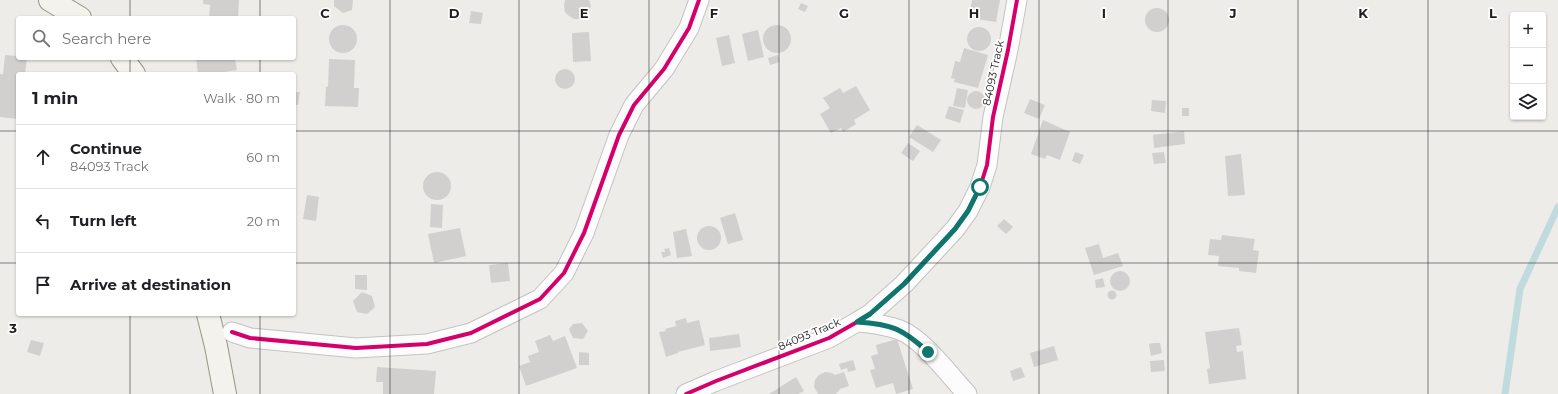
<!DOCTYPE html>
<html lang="en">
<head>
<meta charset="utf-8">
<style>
  :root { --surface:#fff; --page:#f6f6f6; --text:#202124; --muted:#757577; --line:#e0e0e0 }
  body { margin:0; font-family:Montserrat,sans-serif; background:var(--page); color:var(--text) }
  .controls { position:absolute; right:12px; top:12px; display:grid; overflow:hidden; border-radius:4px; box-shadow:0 1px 3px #0004 }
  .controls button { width:36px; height:36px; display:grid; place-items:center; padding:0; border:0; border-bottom:1px solid var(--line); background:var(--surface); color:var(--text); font:20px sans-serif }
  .stop { position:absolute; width:12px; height:12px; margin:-9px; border:3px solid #0f766e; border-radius:50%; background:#fff }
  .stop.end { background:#0f766e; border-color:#fff; box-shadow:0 1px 4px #0008 }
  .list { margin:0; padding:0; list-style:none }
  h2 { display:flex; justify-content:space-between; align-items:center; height:52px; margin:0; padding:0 16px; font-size:17px }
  h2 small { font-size:13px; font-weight:400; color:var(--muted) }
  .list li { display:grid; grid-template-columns:26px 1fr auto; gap:12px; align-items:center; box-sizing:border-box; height:64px; padding:0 16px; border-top:1px solid var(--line) }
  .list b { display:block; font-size:15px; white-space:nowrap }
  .list p { margin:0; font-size:13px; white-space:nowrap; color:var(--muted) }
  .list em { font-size:13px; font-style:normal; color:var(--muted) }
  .icon { flex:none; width:22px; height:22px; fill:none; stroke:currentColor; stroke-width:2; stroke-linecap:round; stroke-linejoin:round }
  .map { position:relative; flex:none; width:1558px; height:394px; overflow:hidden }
  .search { position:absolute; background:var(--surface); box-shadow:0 1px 3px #0004; left:16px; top:16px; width:280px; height:44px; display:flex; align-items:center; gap:10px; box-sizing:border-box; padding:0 14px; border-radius:4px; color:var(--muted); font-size:15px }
  .panel { position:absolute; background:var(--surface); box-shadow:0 1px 3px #0004; left:16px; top:72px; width:280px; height:244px; border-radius:4px }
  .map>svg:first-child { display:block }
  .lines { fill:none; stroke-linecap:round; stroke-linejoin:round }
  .stream { stroke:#bfdbde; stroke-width:7 }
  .building { fill:#d2d0ce }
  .street-casing { stroke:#c4c3c1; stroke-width:21 }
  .secondary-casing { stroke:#979682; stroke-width:24 }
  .street { stroke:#fcfcfc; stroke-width:19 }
  .secondary { stroke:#f3f2ec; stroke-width:22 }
  .cycleway-casing { stroke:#fff; stroke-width:6 }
  .cycleway { stroke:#d6006c; stroke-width:4 }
  .route { stroke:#0f766e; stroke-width:5 }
  .grid { fill:none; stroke:#202020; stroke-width:1; stroke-opacity:0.55 }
  .labels { text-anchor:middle; stroke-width:3.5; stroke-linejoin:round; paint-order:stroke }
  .street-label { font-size:11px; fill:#202020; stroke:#fff }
  .grid-label { font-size:13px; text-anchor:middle; font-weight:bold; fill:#202020; stroke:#fff; stroke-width:3.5; stroke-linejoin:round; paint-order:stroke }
</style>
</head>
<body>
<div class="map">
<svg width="1558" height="394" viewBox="0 0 1558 394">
  <rect width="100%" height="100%" fill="#eeece9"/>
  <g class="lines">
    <path class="stream" d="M 1505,394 L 1520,289 L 1558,207"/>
  </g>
  <path class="building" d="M 203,0 L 239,0 L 238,18 L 209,18 L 210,5 L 203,4 Z
    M 334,0 L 353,0 L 352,10 L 343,13 L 334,6 Z
    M 565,0 L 589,0 L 591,6 L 589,12 L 585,16 L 580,19 L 574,19 L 569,16 L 565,12 L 564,6 Z
    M 972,0 L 1000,0 L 996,22 L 969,18 Z
    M 801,3 L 808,6 L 805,12 L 798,9 Z
    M1145 20a12 12 0 1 1 24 0a12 12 0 1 1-24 0Z
    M 471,11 L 483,13 L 481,24 L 469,23 Z
    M763 39a14 14 0 1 1 28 0a14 14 0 1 1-28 0Z
    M329 39a14 14 0 1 1 28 0a14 14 0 1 1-28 0Z
    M967 39a12 12 0 1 1 24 0a12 12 0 1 1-24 0Z
    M 758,30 L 764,57 L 748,61 L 742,34 Z
    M 589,32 L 591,61 L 573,62 L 572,33 Z
    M 729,35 L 735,63 L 722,66 L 716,38 Z
    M 964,48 L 988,55 L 978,88 L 954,82 L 955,79 L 951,78 L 955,61 L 960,62 Z
    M 5,55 L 18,56 L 18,58 L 27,58 L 25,74 L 18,74 L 18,119 L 0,117 L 0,74 L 3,74 Z
    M 778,55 L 780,62 L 770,65 L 768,58 Z
    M 196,58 L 235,58 L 237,70 L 211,74 L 198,74 Z
    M 329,59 L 355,60 L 354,88 L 359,88 L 358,107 L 325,106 L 326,86 L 328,87 Z
    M555 79a10 10 0 1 1 20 0a10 10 0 1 1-20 0Z
    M 856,86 L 870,110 L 854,120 L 856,124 L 843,132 L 841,128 L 831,133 L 820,114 L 830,108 L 823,98 L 840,88 L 843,93 Z
    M 957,88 L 968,90 L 965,108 L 953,106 Z
    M967 100a9 9 0 1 1 18 0a9 9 0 1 1-18 0Z
    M 294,92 L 300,92 L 298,105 L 294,105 Z
    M 1030,99 L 1045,105 L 1039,119 L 1024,113 Z
    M 1152,100 L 1166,101 L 1165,113 L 1151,111 Z
    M 949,106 L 964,110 L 960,123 L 945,118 Z
    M 1182,108 L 1189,108 L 1189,116 L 1182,116 Z
    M 1043,120 L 1070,132 L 1060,160 L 1047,155 L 1045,159 L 1031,154 Z
    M 917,125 L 941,140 L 933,152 L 909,137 Z
    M 1184,131 L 1185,144 L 1154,148 L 1153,135 Z
    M 908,143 L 920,151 L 913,161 L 901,153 Z
    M 1075,152 L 1084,155 L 1080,164 L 1072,161 Z
    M 1164,152 L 1166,163 L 1154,164 L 1152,153 Z
    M 1241,154 L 1245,195 L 1228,196 L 1225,156 Z
    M423 186a14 14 0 1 1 28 0a14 14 0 1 1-28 0Z
    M 307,195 L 319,197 L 316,221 L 303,219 Z
    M 431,204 L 443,205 L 442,228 L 430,227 Z
    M 735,213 L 743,240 L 728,244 L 720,218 Z
    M 1004,219 L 1013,227 L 1006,234 L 997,226 Z
    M697 238a12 12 0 1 1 24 0a12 12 0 1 1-24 0Z
    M 460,228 L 466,256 L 434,263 L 428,234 Z
    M 686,229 L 692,256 L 677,258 L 673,232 Z
    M 1222,235 L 1255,239 L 1253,250 L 1259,251 L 1256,273 L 1239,271 L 1239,268 L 1218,266 L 1219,256 L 1208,255 L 1210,239 L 1221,240 Z
    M 1099,244 L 1103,258 L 1118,253 L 1123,266 L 1094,275 L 1085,248 Z
    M 669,248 L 671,255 L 663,258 L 661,252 L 665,252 L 664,249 Z
    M 508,263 L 510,281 L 491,283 L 489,265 Z
    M1110 281a10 10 0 1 1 20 0a10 10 0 1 1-20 0Z
    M 355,275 L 367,275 L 367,290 L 355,289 Z
    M 1103,278 L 1105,287 L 1096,288 L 1095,280 Z
    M1107.5 295a4.5 4.5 0 1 1 9 0a4.5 4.5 0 1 1-9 0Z
    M 362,292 L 372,296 L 375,307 L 367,314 L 357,312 L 353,301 Z
    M 686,318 L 687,323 L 699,320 L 705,345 L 678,352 L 678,353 L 666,357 L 659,332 L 666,331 L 665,329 L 676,326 L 675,321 Z
    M 582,323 L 588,331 L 583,339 L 573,338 L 569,329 L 573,324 Z
    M 1239,328 L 1242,345 L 1236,346 L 1237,352 L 1243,351 L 1246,379 L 1209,384 L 1207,369 L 1210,368 L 1205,332 Z
    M 739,334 L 741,347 L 710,351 L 709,338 Z
    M 550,335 L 553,341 L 565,336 L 577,368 L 526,386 L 519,366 L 530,362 L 528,356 L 539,352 L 535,341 Z
    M 897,339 L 913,389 L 896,394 L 893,383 L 876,388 L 870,370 L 875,369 L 871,356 L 878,354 L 876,345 Z
    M 31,340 L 44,343 L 40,356 L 27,352 Z
    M 1154,343 L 1160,343 L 1162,353 L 1151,356 L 1149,344 Z
    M 1054,346 L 1058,360 L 1034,367 L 1030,353 Z
    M 579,352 L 589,353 L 589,365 L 579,365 Z
    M 853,360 L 856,370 L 848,372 L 847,368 L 841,370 L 839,364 Z
    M 1164,360 L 1165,371 L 1151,372 L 1150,361 Z
    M 377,367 L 436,371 L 434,394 L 383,394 L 383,382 L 376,382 Z
    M 1021,367 L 1025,377 L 1013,381 L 1010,371 Z
    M 825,372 L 832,373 L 835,375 L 844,372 L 849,386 L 840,389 L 836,394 L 818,394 L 814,387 L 815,380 L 819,375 Z
    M 796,377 L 804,391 L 798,394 L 769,394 Z"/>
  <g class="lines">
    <defs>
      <path id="street" d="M 857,322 C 872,323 886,325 900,330 C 923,339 950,376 967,394
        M 232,332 L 250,338 L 356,348 L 427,344 L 471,333 L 540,299 L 564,273 L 584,233 L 619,135 L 634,105 L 664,69 L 689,28 L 699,0
        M 686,394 L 716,381 L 829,338 L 857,322 L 870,314 L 904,284 L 955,229 L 968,211 L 980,187 L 987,165 L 993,117 L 1008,50 L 1017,0"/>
      <path id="secondary" d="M 50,0 L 80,18
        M 122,58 L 134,74
        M 208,314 L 216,346 L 225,394"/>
    </defs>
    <use href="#street" class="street-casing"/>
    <use href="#secondary" class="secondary-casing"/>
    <use href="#street" class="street"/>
    <use href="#secondary" class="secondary"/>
    <defs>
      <path id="cycleway" d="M 232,332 L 250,338 L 356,348 L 427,344 L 471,333 L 540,299 L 564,273 L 584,233 L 619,135 L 634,105 L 664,69 L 689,28 L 699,0
        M 686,394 L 716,381 L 829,338 L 857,322 L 870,314 L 904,284 L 955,229 L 968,211 L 980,187 L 987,165 L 993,117 L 1008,50 L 1017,0"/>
    </defs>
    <use href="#cycleway" class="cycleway-casing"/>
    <use href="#cycleway" class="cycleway"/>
  </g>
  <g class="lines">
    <path class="route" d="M 928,352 C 903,329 892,324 857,322 L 870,314 L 904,284 L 955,229 L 968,211 L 980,187"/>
  </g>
  <path class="grid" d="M 130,0 L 130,18M 260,0 L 260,18M 390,0 L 390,394M 519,0 L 519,394M 649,0 L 649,394M 779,0 L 779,394M 909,0 L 909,394M 1039,0 L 1039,394M 1168,0 L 1168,394M 1298,0 L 1298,394M 1428,0 L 1428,394M 130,58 L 130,74M 260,58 L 260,74M 0,131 L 18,131M 294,131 L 1558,131M 0,263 L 18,263M 294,263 L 1558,263M 130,314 L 130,394M 260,314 L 260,394"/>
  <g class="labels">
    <g class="street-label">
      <text transform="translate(993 73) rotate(-78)" y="4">84093 Track</text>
      <text transform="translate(809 334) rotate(-23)" y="4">84093 Track</text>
    </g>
  </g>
  <g class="grid-label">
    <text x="325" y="18">C</text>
    <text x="454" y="18">D</text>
    <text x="584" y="18">E</text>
    <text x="714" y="18">F</text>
    <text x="844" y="18">G</text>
    <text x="974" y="18">H</text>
    <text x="1104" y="18">I</text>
    <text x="1233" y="18">J</text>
    <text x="1363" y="18">K</text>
    <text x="1493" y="18">L</text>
    <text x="13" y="333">3</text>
  </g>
</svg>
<div class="controls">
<button>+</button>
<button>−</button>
<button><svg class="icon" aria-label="layers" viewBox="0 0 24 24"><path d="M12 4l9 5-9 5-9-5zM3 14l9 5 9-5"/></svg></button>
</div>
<div class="stop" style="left:980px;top:187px"></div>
<div class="stop end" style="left:928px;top:352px"></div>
<div class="search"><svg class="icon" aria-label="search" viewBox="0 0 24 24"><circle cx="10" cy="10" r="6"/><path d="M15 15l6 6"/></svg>Search here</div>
<section class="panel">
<h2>1 min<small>Walk · 80 m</small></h2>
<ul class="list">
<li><svg class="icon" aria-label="ahead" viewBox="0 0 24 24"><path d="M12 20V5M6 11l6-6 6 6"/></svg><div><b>Continue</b><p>84093 Track</p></div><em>60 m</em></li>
<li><svg class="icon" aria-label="left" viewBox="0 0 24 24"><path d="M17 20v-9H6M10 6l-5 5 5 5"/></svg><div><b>Turn left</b></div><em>20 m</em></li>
<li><svg class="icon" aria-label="arrive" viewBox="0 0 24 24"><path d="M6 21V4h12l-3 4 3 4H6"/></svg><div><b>Arrive at destination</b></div></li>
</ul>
</section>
</div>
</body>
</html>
